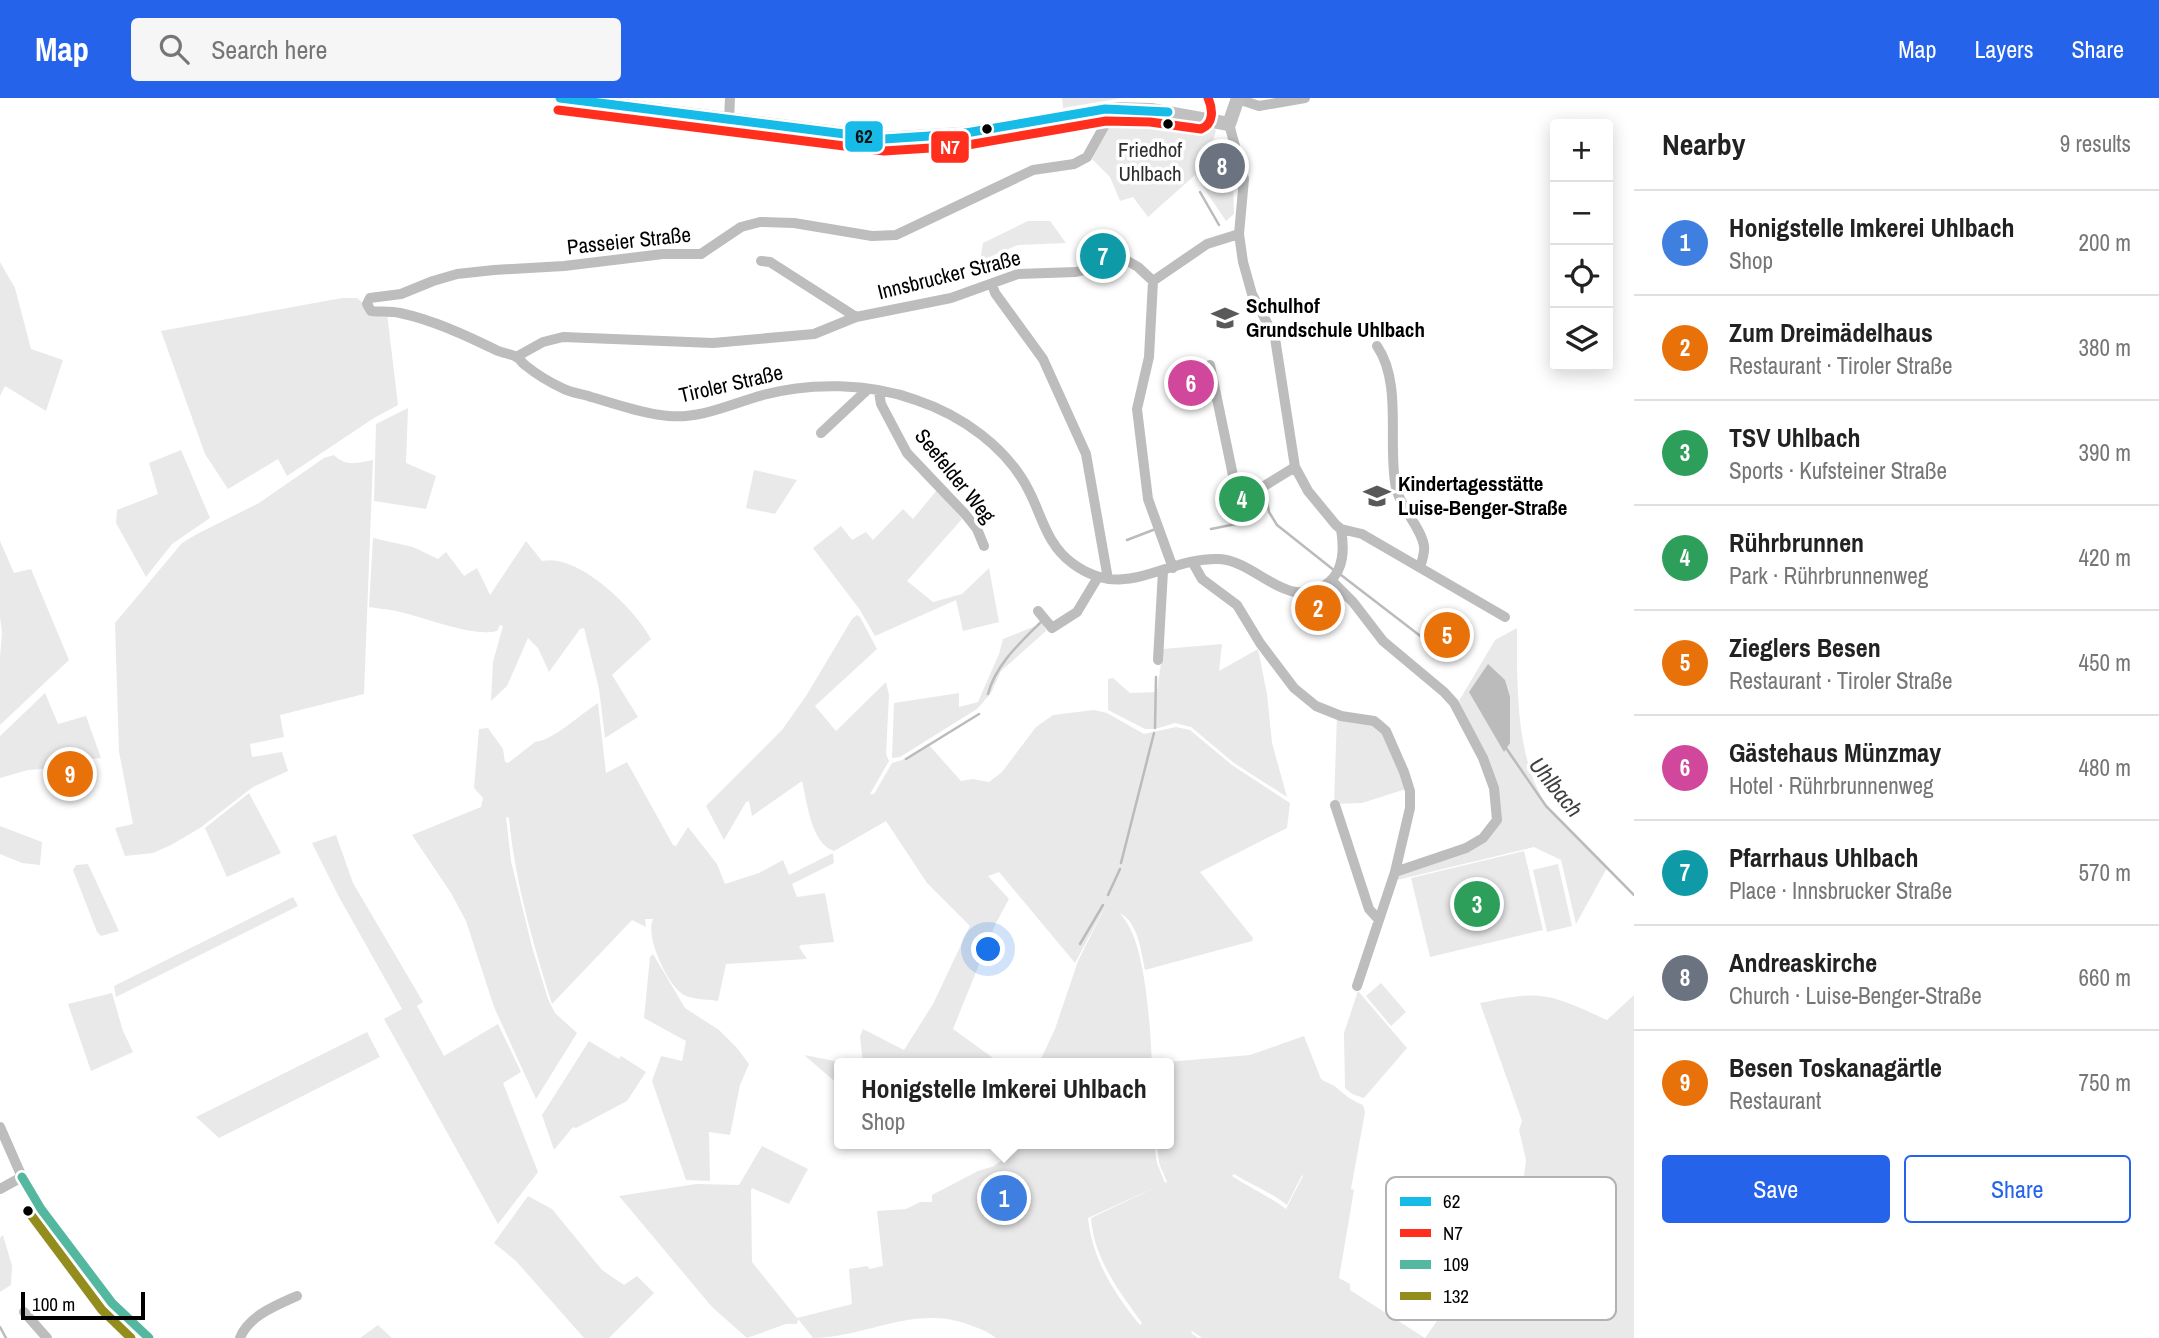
<!DOCTYPE html>
<html lang="en">
<head>
<meta charset="utf-8">
<style>
  :root { --surface:#fff; --page:#f6f6f6; --text:#222; --muted:#767676; --line:#e0e0e0; --accent:#2563eb }
  body { margin:0; font-family:"Archivo Narrow",sans-serif; background:var(--page); color:var(--text) }
  .controls { position:absolute; right:21px; top:21px; display:grid; overflow:hidden; border-radius:7px; box-shadow:0 4px 18px #0003 }
  .controls button { width:63px; height:63px; display:grid; place-items:center; padding:0; border:0; border-bottom:2px solid var(--line); background:var(--surface); color:var(--text); font:35px sans-serif }
  .scale { position:absolute; left:21px; bottom:18px; width:124px; box-sizing:border-box; padding-left:7px; border:4px solid #000; border-top:0; font-size:19px; line-height:24px; white-space:nowrap; color:#000; -webkit-text-stroke:5px #fff; paint-order:stroke }
  .you { position:absolute; left:989px; top:852px; width:24px; height:24px; margin:-18px; border:5px solid #fff; border-radius:50%; background:#1a73e8; box-shadow:0 0 0 10px #1a73e833 }
  .badge { display:grid; place-items:center; width:46px; height:46px; border-radius:50%; background:var(--accent); color:#fff; font-size:23px; font-weight:700 }
  .pin { position:absolute; translate:-50% -50%; border:4px solid #fff; box-shadow:0 2px 7px #0006 }
  .popup { position:absolute; left:834px; top:960px; width:340px; height:91px; box-sizing:border-box; display:grid; place-content:center; border-radius:7px; background:var(--surface); filter:drop-shadow(0 2px 5px #0005); font-size:23px; white-space:nowrap; color:var(--muted) }
  .popup b { font-size:26px; color:var(--text) }
  .popup::after { content:''; position:absolute; left:50%; top:100%; margin-left:-14px; border:14px solid transparent; border-top-color:var(--surface) }
  .list { margin:0; padding:0; list-style:none }
  h2 { display:flex; justify-content:space-between; align-items:center; height:91px; margin:0; padding:0 28px; font-size:30px }
  h2 small { font-size:23px; font-weight:400; color:var(--muted) }
  .list li { display:grid; grid-template-columns:46px 1fr auto; gap:21px; align-items:center; box-sizing:border-box; height:105px; padding:0 28px; border-top:2px solid var(--line) }
  .list b { display:block; font-size:26px; white-space:nowrap }
  .list p { margin:0; font-size:23px; white-space:nowrap; color:var(--muted) }
  .list em { font-size:23px; font-style:normal; color:var(--muted) }
  .actions { display:flex; gap:14px; padding:21px 28px }
  .actions a { flex:1; padding:16px 0; border:2px solid var(--accent); border-radius:7px; text-align:center; font-size:24px; color:var(--accent) }
  .actions .main { background:var(--accent); color:#fff }
  .icon { flex:none; width:38px; height:38px; fill:none; stroke:currentColor; stroke-width:2; stroke-linecap:round; stroke-linejoin:round }
  .map { position:relative; flex:none; width:1634px; height:1240px; overflow:hidden }
  header { display:flex; align-items:center; gap:42px; box-sizing:border-box; height:98px; padding:0 35px; background:var(--accent); color:#fff }
  header strong { font-size:33px }
  nav { display:flex; gap:38px; margin-inline-start:auto; font-size:24px }
  .search { width:490px; height:63px; background:var(--page); display:flex; align-items:center; gap:18px; box-sizing:border-box; padding:0 24px; border-radius:7px; color:var(--muted); font-size:26px }
  main { display:flex }
  aside { flex:1; background:var(--surface) }
  .map>svg:first-child { display:block }
  .green { fill:#e9e9e9; fill-rule:evenodd }
  .water { fill:#bbb }
  .lines { fill:none; stroke-linecap:round; stroke-linejoin:round }
  .stream { stroke:#bbb; stroke-width:2.5 }
  .street { stroke:#bdbdbd; stroke-width:10 }
  .secondary { stroke:#c0c0c0; stroke-width:14 }
  .bus-1-casing { stroke:#fff; stroke-width:14 }
  .bus-2-casing { stroke:#fff; stroke-width:14 }
  .bus-3-casing { stroke:#fff; stroke-width:14 }
  .bus-4-casing { stroke:#fff; stroke-width:14 }
  .bus-1 { stroke:#17bbe8; stroke-width:9 }
  .bus-2 { stroke:#ff2e1d; stroke-width:9 }
  .bus-3 { stroke:#54b79f; stroke-width:9 }
  .bus-4 { stroke:#928d1d; stroke-width:9 }
  .bus-dot { fill:#000; stroke:#fff; stroke-width:2.5 }
  .labels { text-anchor:middle; stroke-width:7; stroke-linejoin:round; paint-order:stroke }
  .park-label { font-size:21px; fill:#2e2e2e; stroke:#fff }
  .street-label { font-size:21px; fill:#000; stroke:#fff }
  .poi-label { font-size:21px; font-weight:bold; fill:#000; stroke:#fff; text-anchor:start }
  .water-label { font-size:23px; font-style:italic; fill:#3f3f3f; stroke:#fff }
  .key { fill:#fff; stroke:#b2b2b2; stroke-width:2 }
  .key-label { font-size:19px; fill:#000 }
  .line-badge { stroke:#fff; stroke-width:2.5 }
  .badge-label { font-size:19px; text-anchor:middle; font-weight:bold; fill:#fff }
  .pale-badge-label { font-size:19px; text-anchor:middle; font-weight:bold; fill:#111 }
</style>
</head>
<body>
<header>
<strong>Map</strong>
<div class="search"><svg class="icon" aria-label="search" viewBox="0 0 24 24"><circle cx="10" cy="10" r="6"/><path d="M15 15l6 6"/></svg>Search here</div>
<nav><a>Map</a><a>Layers</a><a>Share</a></nav>
</header>
<main>
<div class="map">
<svg width="1634" height="1240" viewBox="0 0 1634 1240">
  <rect width="100%" height="100%" fill="#fff"/>
  <path class="green" d="M 1062,0 L 1122,0 L 1063,10 Z
    M 1129,16 L 1159,25 L 1174,27 L 1187,23 L 1216,32 L 1210,54 L 1218,76 L 1214,78 L 1216,83 L 1221,82 L 1223,85 L 1233,82 L 1234,116 L 1226,123 L 1195,77 L 1148,119 L 1133,99 L 1120,103 L 1110,79 L 1092,61 L 1111,25 Z
    M 1028,123 L 1050,123 L 1066,145 L 1018,147 L 980,163 L 983,145 Z
    M 0,164 L 15,190 L 31,251 L 63,262 L 46,313 L 5,288 L 0,298 Z
    M 342,200 L 357,200 L 363,205 L 387,215 L 398,307 L 374,320 L 287,378 L 278,361 L 228,391 L 205,356 L 161,233 Z
    M 408,310 L 406,365 L 436,378 L 426,411 L 374,403 L 376,326 Z
    M 181,352 L 210,420 L 172,446 L 146,479 L 116,425 L 117,412 L 158,396 L 149,365 Z
    M 334,357 C 346,369 358,365 373,362 L 364,596 L 280,617 L 284,639 L 250,646 L 252,659 L 282,654 L 288,673 L 253,689 L 200,730 L 171,747 L 153,755 L 125,758 L 115,730 L 133,726 L 119,654 L 115,525 L 182,445 L 197,436 L 259,405 L 324,360 Z
    M 754,372 L 797,382 L 775,416 L 746,410 Z
    M 937,392 L 962,421 L 907,483 L 933,504 L 962,496 L 989,470 L 999,524 L 963,533 L 956,502 L 875,538 L 860,512 L 813,450 L 841,428 L 852,442 L 866,434 L 873,442 L 903,411 L 913,421 Z
    M 373,440 L 413,449 L 438,461 L 446,454 L 464,478 L 477,470 L 490,497 L 526,443 L 542,463 C 579,455 636,512 651,541 L 612,577 L 638,619 L 605,640 L 599,591 L 584,530 L 580,531 L 549,574 L 538,550 L 528,540 L 507,588 L 491,603 L 493,564 L 503,528 L 500,527 L 497,533 C 475,539 431,522 408,516 C 396,512 382,511 369,509 Z
    M 0,443 L 14,475 L 31,471 L 69,562 L 0,627 L 0,559 L 2,535 L 0,519 Z
    M 857,517 L 860,519 L 877,551 L 815,608 L 836,633 L 886,584 L 889,597 L 886,656 L 889,663 L 870,696 L 874,696 L 892,665 L 902,662 L 928,646 L 961,683 L 973,681 L 989,684 L 1002,674 L 1036,629 L 1053,617 L 1094,612 L 1107,615 L 1144,636 L 1176,629 L 1190,632 L 1232,667 L 1290,705 L 1287,730 L 1200,774 L 1253,840 L 1252,843 L 1145,872 C 1141,853 1138,823 1119,815 C 1146,838 1150,929 1152,965 L 1039,965 L 1055,931 L 1078,863 L 1106,807 L 1075,865 L 999,774 L 988,778 L 1009,801 L 995,827 L 953,931 L 1000,965 L 863,965 L 860,939 L 863,931 L 904,952 L 933,906 L 970,828 L 927,785 L 886,723 L 834,753 C 811,746 807,703 802,683 L 752,718 L 749,703 L 746,704 L 724,742 L 706,708 L 782,632 L 806,598 L 852,521 Z
    M 1043,525 L 1046,533 L 1001,573 L 991,595 L 977,611 L 900,659 L 892,660 L 894,605 L 959,595 L 959,609 L 978,604 L 999,556 L 1003,541 Z
    M 1517,530 C 1517,586 1515,660 1547,708 C 1562,729 1589,751 1607,770 L 1576,826 L 1561,762 L 1534,749 L 1397,782 L 1399,775 L 1445,761 L 1501,723 L 1471,630 L 1459,603 L 1495,542 Z
    M 1222,546 L 1219,573 L 1258,551 L 1267,596 L 1272,645 L 1287,699 L 1234,665 L 1191,629 L 1175,625 L 1155,631 L 1145,631 L 1108,612 L 1108,581 L 1113,580 L 1130,595 L 1157,594 L 1163,551 Z
    M 45,595 L 58,626 L 86,618 L 101,660 L 70,663 L 70,669 L 28,672 L 0,680 L 0,638 Z
    M 598,605 L 606,675 L 627,664 L 673,747 L 676,748 L 688,729 L 717,766 L 725,786 L 759,775 L 783,762 L 789,777 L 833,755 L 834,765 L 792,786 L 797,799 L 825,795 L 834,844 L 801,847 L 799,849 L 807,861 L 726,866 L 718,903 C 708,901 689,902 681,895 C 666,883 645,838 653,821 L 645,821 L 646,829 L 632,822 L 552,906 C 533,845 515,784 509,720 L 506,719 L 511,763 L 532,849 L 548,901 L 555,915 L 577,935 L 536,1001 L 494,909 L 466,823 L 451,795 L 412,737 L 481,709 L 483,700 L 474,690 L 479,631 L 488,630 L 503,651 L 505,664 L 508,665 L 535,644 C 554,642 582,615 598,605 Z
    M 1337,618 L 1373,625 L 1384,635 L 1406,691 L 1362,705 L 1334,706 Z
    M 249,695 L 281,755 L 227,779 L 205,730 Z
    M 0,728 L 42,744 L 40,767 L 22,765 L 0,756 Z
    M 336,737 L 353,785 L 423,904 L 417,908 L 444,958 L 498,926 L 521,974 L 503,985 L 538,1074 L 498,1126 L 384,921 L 402,911 L 339,799 L 312,745 Z
    M 1524,753 L 1543,832 L 1430,859 L 1411,780 Z
    M 88,766 L 119,833 L 101,838 L 97,834 L 73,772 L 76,767 Z
    M 1558,766 L 1572,828 L 1547,834 L 1533,772 Z
    M 293,799 L 298,808 L 116,899 L 114,888 Z
    M 653,856 L 685,910 L 719,932 L 737,950 L 749,966 L 740,987 L 730,1037 L 709,1034 L 710,1083 L 686,1082 L 652,983 L 661,958 L 682,963 L 686,943 L 644,920 L 650,859 Z
    M 1381,885 L 1406,914 L 1391,928 L 1366,898 Z
    M 1358,893 L 1407,950 L 1364,1000 L 1352,996 L 1345,990 L 1344,935 Z
    M 112,895 L 123,933 L 133,954 L 91,973 L 68,906 Z
    M 1634,897 L 1634,1240 L 1202,1240 L 1192,1233 L 1191,1235 L 1198,1240 L 996,1240 C 987,1233 978,1230 967,1226 C 913,1207 865,1240 813,1240 L 798,1221 L 797,1226 L 786,1226 L 747,1240 L 712,1209 L 619,1098 L 696,1086 L 739,1087 L 762,1048 L 808,1071 L 789,1106 L 752,1090 L 751,1092 L 752,1164 L 797,1220 L 852,1206 L 849,1171 L 868,1168 L 869,1171 L 883,1168 L 877,1113 L 906,1111 L 920,1104 L 932,1104 L 932,1097 L 978,1073 L 994,1068 L 1001,1063 L 1005,1053 L 991,1046 L 1154,1046 L 1157,1065 L 1165,1085 L 1088,1120 C 1092,1161 1115,1197 1140,1227 L 1142,1225 C 1119,1193 1094,1161 1091,1120 L 1167,1084 L 1159,1065 L 1157,1046 L 1168,1046 L 1168,965 L 1154,965 L 1250,957 L 1304,938 L 1321,981 C 1326,985 1333,986 1337,990 C 1346,998 1351,1002 1363,1007 L 1365,1014 L 1351,1091 L 1354,1092 L 1339,1180 L 1350,1186 L 1350,1192 L 1425,1240 L 1466,1182 L 1496,1212 L 1534,1181 L 1518,1123 L 1526,1062 L 1519,1032 L 1522,1023 L 1480,905 C 1499,901 1520,896 1540,898 C 1563,900 1586,913 1607,922 ZM 1234,1076 C 1251,1087 1271,1094 1287,1107 L 1302,1077 L 1303,1078 L 1286,1111 C 1269,1098 1250,1090 1232,1078 Z
    M 367,934 L 380,959 L 219,1040 L 196,1019 Z
    M 589,943 L 619,961 L 621,958 L 646,974 L 627,1003 L 576,1030 L 573,1029 L 554,1052 L 542,1017 Z
    M 804,957 L 845,965 L 839,965 L 839,987 Z
    M 528,1098 L 552,1111 L 602,1172 L 624,1187 L 637,1178 L 654,1195 L 609,1240 L 584,1240 L 516,1163 L 494,1145 Z
    M 3,1137 L 12,1168 L 11,1187 L 0,1194 L 0,1140 Z
    M 378,1227 L 392,1240 L 360,1240 Z"/>
  <path class="water" d="M 1488,566 L 1505,582 L 1510,599 L 1510,645 L 1504,654 L 1469,594 Z"/>
  <g class="lines">
    <path class="stream" d="M 1200,94 L 1219,127
      M 1266,397 L 1269,414 L 1277,427 L 1335,473
      M 1211,431 L 1251,423 L 1259,419
      M 1127,442 L 1153,432
      M 1341,477 L 1449,560
      M 988,596 C 996,566 1020,545 1041,524
      M 1155,630 L 1156,579
      M 1506,650 L 1546,708 L 1634,797
      M 906,661 L 979,616
      M 1121,765 L 1154,635
      M 1108,797 L 1120,771
      M 1080,846 L 1103,807
      M 0,1229 L 6,1240"/>
    <path class="street" d="M 1238,1 L 1259,8 L 1305,0
      M 1105,11 L 1106,25 L 1087,59 L 1074,66 L 1033,72 L 896,137 L 872,138 L 794,125 L 760,124 L 741,129 L 701,156 L 663,156 L 564,168 L 494,172 L 457,176 L 433,183 L 401,196 L 370,200 L 367,206 L 371,213 C 381,214 390,213 400,215 C 433,222 465,237 496,252 C 502,255 511,256 517,259 C 520,261 522,265 525,267 C 536,276 551,285 564,291 C 572,295 583,296 591,299 C 617,306 643,316 669,318 C 702,321 733,305 763,297 C 810,284 870,285 916,302 C 961,317 1007,349 1029,393 C 1042,418 1047,447 1072,465 C 1125,505 1165,459 1219,461 C 1258,463 1289,517 1329,484 C 1345,471 1344,449 1341,431
      M 729,22 L 730,0
      M 1229,26 L 1244,81 L 1239,136 L 1243,164 L 1252,196 L 1275,240 L 1295,369 L 1308,393 L 1336,427 L 1341,431 L 1362,436 L 1505,519
      M 761,163 L 770,164 L 856,219
      M 1153,183 L 1149,259 L 1137,311 L 1148,401 L 1173,470
      M 992,186 L 995,195 L 1043,261 L 1086,356 L 1108,481
      M 1377,248 C 1403,286 1387,347 1396,390 C 1401,411 1421,429 1424,448 C 1425,455 1422,463 1420,469
      M 516,259 L 543,244 L 563,239 L 713,245 L 814,236 L 856,219 L 951,200 L 1018,176 L 1076,174 L 1126,162 L 1138,169 L 1153,183 L 1207,146 L 1239,136
      M 1210,267 L 1236,392 L 1248,398 L 1295,369
      M 879,294 L 881,306 L 907,355 L 965,416 L 977,431 L 984,448
      M 821,335 L 867,292
      M 1193,465 L 1202,481 L 1237,507 L 1260,545 L 1294,590 L 1316,608 L 1341,618 L 1374,623 L 1379,627 L 1386,633 L 1404,674 L 1410,693 L 1410,710 L 1395,774 L 1357,888
      M 1331,482 L 1353,504 L 1383,543 L 1444,594 L 1454,605 L 1483,660 L 1494,690 L 1497,722 L 1483,740 L 1466,750 L 1395,774
      M 1038,513 L 1052,530 L 1077,514 L 1098,479
      M 1158,562 L 1163,473
      M 1335,707 L 1369,811 L 1379,822
      M 0,1029 L 22,1079 L 41,1111 L 116,1209 L 149,1240
      M 0,1091 L 22,1079
      M 24,1214 L 47,1240
      M 240,1240 C 248,1218 277,1207 297,1198"/>
    <path class="secondary" d="M 560,0 L 884,41 L 960,36 L 1119,11 L 1151,12 L 1229,26 L 1238,0"/>
    <defs>
      <path id="bus-1" d="M 560,0 L 884,41 L 960,36 L 1105,11 L 1168,14"/>
      <path id="bus-2" d="M 558,12 L 884,53 L 962,48 L 1106,23 L 1150,24 L 1201,31 C 1214,26 1213,11 1208,0"/>
      <path id="bus-3" d="M 22,1079 L 41,1111 L 112,1205 L 149,1240"/>
      <path id="bus-4" d="M 28,1113 L 102,1212 L 131,1240"/>
    </defs>
    <use href="#bus-1" class="bus-1-casing"/>
    <use href="#bus-2" class="bus-2-casing"/>
    <use href="#bus-3" class="bus-3-casing"/>
    <use href="#bus-4" class="bus-4-casing"/>
    <use href="#bus-1" class="bus-1"/>
    <use href="#bus-2" class="bus-2"/>
    <use href="#bus-3" class="bus-3"/>
    <use href="#bus-4" class="bus-4"/>
  </g>
  <defs>
    <symbol id="school-bare" viewBox="-9 -9 18 18"><path d="M0-5L7-2L0 1L-7-2ZM-4 1L0 2.5L4 1V4Q0 6-4 4Z" fill="#595959" stroke="#fff" stroke-width="2.5" paint-order="stroke"/></symbol>
  </defs>
  <g fill-rule="evenodd">
    <use href="#school-bare" x="1206" y="201" width="38" height="38"/>
    <use href="#school-bare" x="1358" y="379" width="38" height="38"/>
  </g>
  <g class="bus-dot">
    <circle cx="1168" cy="26" r="6"/>
    <circle cx="987" cy="31" r="6"/>
    <circle cx="28" cy="1113" r="6"/>
  </g>
  <g class="labels">
    <g class="park-label">
      <text x="1150" y="59">Friedhof<tspan x="1150" dy="24">Uhlbach</tspan></text>
    </g>
    <g class="street-label">
      <text transform="translate(629 143) rotate(-6)" y="7">Passeier Straße</text>
      <text transform="translate(949 177) rotate(-14)" y="7">Innsbrucker Straße</text>
      <text transform="translate(731 286) rotate(-13)" y="7">Tiroler Straße</text>
      <text transform="translate(955 378) rotate(51)" y="7">Seefelder Weg</text>
    </g>
    <g class="poi-label">
      <text x="1246" y="215">Schulhof<tspan x="1246" dy="24">Grundschule Uhlbach</tspan></text>
      <text x="1398" y="393">Kindertagesstätte<tspan x="1398" dy="24">Luise-Benger-Straße</tspan></text>
    </g>
    <g class="water-label">
      <text transform="translate(1556 689) rotate(51)" y="8">Uhlbach</text>
    </g>
  </g>
  <rect x="1386" y="1079" width="230" height="143" rx="10" class="key"/>
  <rect x="1400" y="1099" width="31" height="9" fill="#17bbe8"/>
  <rect x="1400" y="1131" width="31" height="8" fill="#ff2e1d"/>
  <rect x="1400" y="1162" width="31" height="9" fill="#54b79f"/>
  <rect x="1400" y="1194" width="31" height="8" fill="#928d1d"/>
  <g class="key-label">
    <text x="1443" y="1110">62</text>
    <text x="1443" y="1142">N7</text>
    <text x="1443" y="1173">109</text>
    <text x="1443" y="1205">132</text>
  </g>
  <g class="line-badge">
    <rect x="844" y="22" width="40" height="33" rx="7" fill="#17bbe8"/>
    <rect x="930" y="32" width="40" height="34" rx="7" fill="#ff2e1d"/>
  </g>
  <g class="badge-label">
    <text x="950" y="56">N7</text>
  </g>
  <g class="pale-badge-label">
    <text x="864" y="45">62</text>
  </g>
</svg>
<div class="controls">
<button>+</button>
<button>−</button>
<button><svg class="icon" aria-label="locate" viewBox="0 0 24 24"><circle cx="12" cy="12" r="6"/><path d="M12 2v4M12 18v4M2 12h4M18 12h4"/></svg></button>
<button><svg class="icon" aria-label="layers" viewBox="0 0 24 24"><path d="M12 4l9 5-9 5-9-5zM3 14l9 5 9-5"/></svg></button>
</div>
<div class="scale">100 m</div>
<div class="you"></div>
<div class="pin badge" style="left:1004px;top:1100px;background:#3f7fe0">1</div>
<div class="popup"><b>Honigstelle Imkerei Uhlbach</b>Shop</div>
<div class="pin badge" style="left:1318px;top:510px;background:#e8710a">2</div>
<div class="pin badge" style="left:1477px;top:806px;background:#2e9e5b">3</div>
<div class="pin badge" style="left:1242px;top:401px;background:#2e9e5b">4</div>
<div class="pin badge" style="left:1447px;top:537px;background:#e8710a">5</div>
<div class="pin badge" style="left:1191px;top:285px;background:#d1479c">6</div>
<div class="pin badge" style="left:1103px;top:158px;background:#0f9aa8">7</div>
<div class="pin badge" style="left:1222px;top:68px;background:#6b7280">8</div>
<div class="pin badge" style="left:70px;top:676px;background:#e8710a">9</div>
</div>
<aside>
<h2>Nearby<small>9 results</small></h2>
<ul class="list">
<li><span class="badge" style="background:#3f7fe0">1</span><div><b>Honigstelle Imkerei Uhlbach</b><p>Shop</p></div><em>200 m</em></li>
<li><span class="badge" style="background:#e8710a">2</span><div><b>Zum Dreimädelhaus</b><p>Restaurant · Tiroler Straße</p></div><em>380 m</em></li>
<li><span class="badge" style="background:#2e9e5b">3</span><div><b>TSV Uhlbach</b><p>Sports · Kufsteiner Straße</p></div><em>390 m</em></li>
<li><span class="badge" style="background:#2e9e5b">4</span><div><b>Rührbrunnen</b><p>Park · Rührbrunnenweg</p></div><em>420 m</em></li>
<li><span class="badge" style="background:#e8710a">5</span><div><b>Zieglers Besen</b><p>Restaurant · Tiroler Straße</p></div><em>450 m</em></li>
<li><span class="badge" style="background:#d1479c">6</span><div><b>Gästehaus Münzmay</b><p>Hotel · Rührbrunnenweg</p></div><em>480 m</em></li>
<li><span class="badge" style="background:#0f9aa8">7</span><div><b>Pfarrhaus Uhlbach</b><p>Place · Innsbrucker Straße</p></div><em>570 m</em></li>
<li><span class="badge" style="background:#6b7280">8</span><div><b>Andreaskirche</b><p>Church · Luise-Benger-Straße</p></div><em>660 m</em></li>
<li><span class="badge" style="background:#e8710a">9</span><div><b>Besen Toskanagärtle</b><p>Restaurant</p></div><em>750 m</em></li>
</ul>
<div class="actions"><a class="main">Save</a><a>Share</a></div>
</aside>
</main>
</body>
</html>
